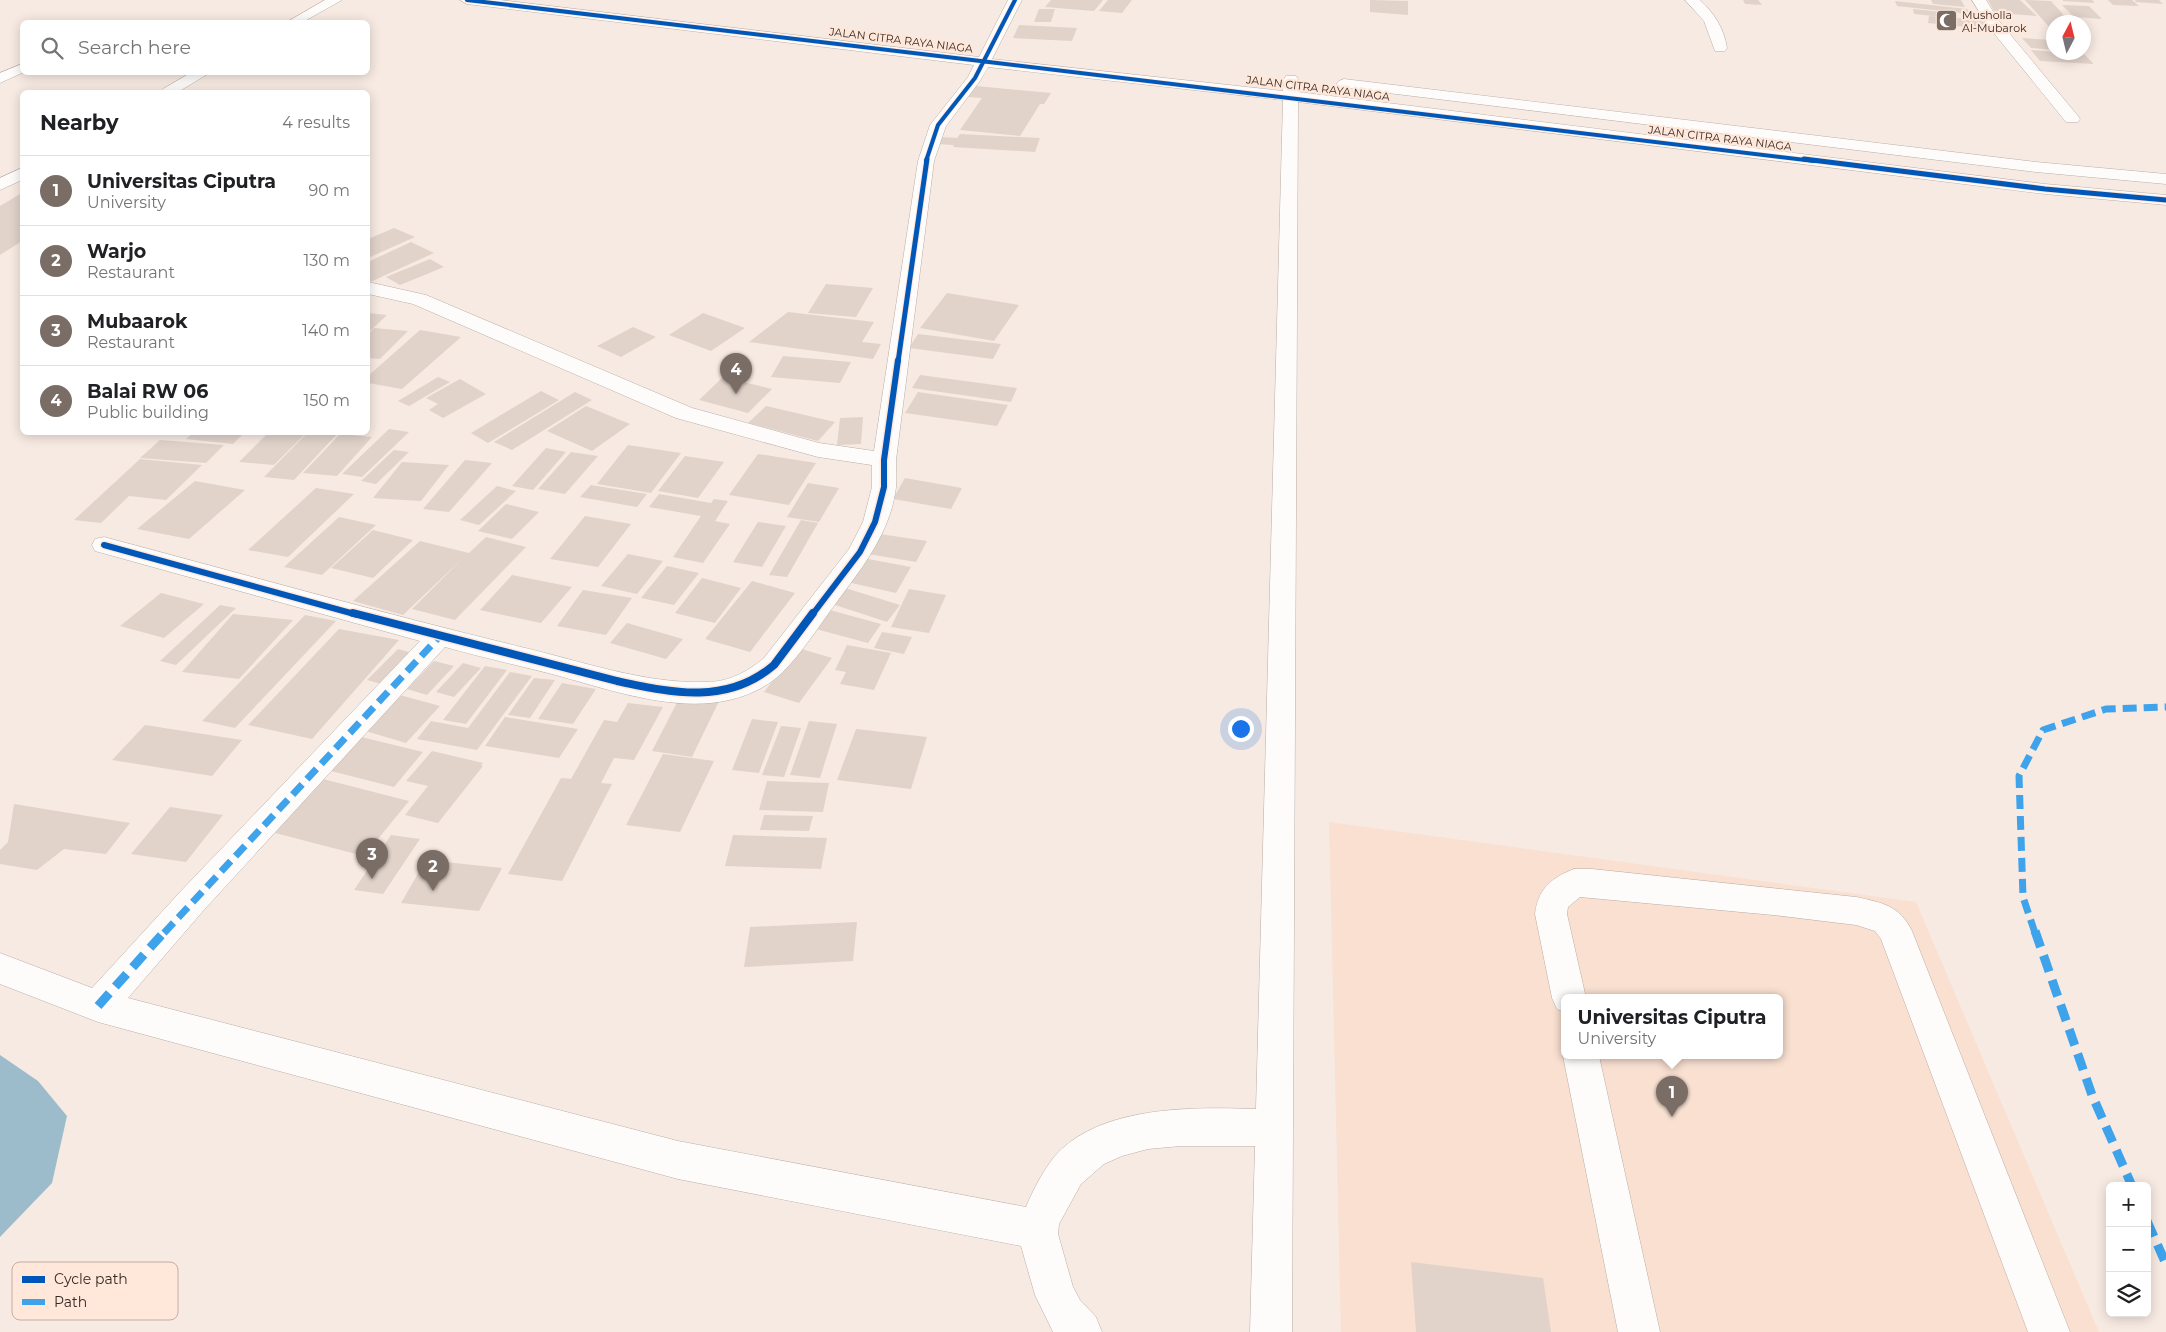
<!DOCTYPE html>
<html lang="en">
<head>
<meta charset="utf-8">
<style>
  :root { --surface:#fff; --page:#f2f2f2; --text:#202124; --muted:#757577; --line:#e0e0e0; --accent:#796d66 }
  body { margin:0; font-family:Montserrat,sans-serif; background:var(--page); color:var(--text) }
  .controls { position:absolute; right:15px; bottom:15px; display:grid; overflow:hidden; border-radius:8px; box-shadow:0 2px 12px #0003 }
  .controls button { width:45px; height:45px; display:grid; place-items:center; padding:0; border:0; border-bottom:1px solid var(--line); background:var(--surface); color:var(--text); font:25px sans-serif }
  .compass { position:absolute; left:2046px; top:15px; width:45px; height:45px; border-radius:50%; background:var(--surface); box-shadow:0 2px 12px #0003; rotate:7deg }
  .you { position:absolute; left:1240px; top:728px; width:18px; height:18px; margin:-12px; border:4px solid #fff; border-radius:50%; background:#1a73e8; box-shadow:0 0 0 8px #1a73e833 }
  .badge { display:grid; place-items:center; width:32px; height:32px; border-radius:50%; background:var(--accent); color:#fff; font-size:16px; font-weight:700 }
  .pin { position:absolute; translate:-50% -41px; filter:drop-shadow(0 1px 2px #0008) }
  .pin::after { content:''; position:absolute; top:26px; width:18px; height:15px; background:inherit; clip-path:polygon(0 0,100% 0,50% 100%) }
  .popup { position:absolute; left:1561px; top:994px; width:222px; height:65px; box-sizing:border-box; display:grid; place-content:center; border-radius:8px; background:var(--surface); filter:drop-shadow(0 1px 4px #0005); font-size:16px; white-space:nowrap; color:var(--muted) }
  .popup b { font-size:19px; color:var(--text) }
  .popup::after { content:''; position:absolute; left:50%; top:100%; margin-left:-10px; border:10px solid transparent; border-top-color:var(--surface) }
  .list { margin:0; padding:0; list-style:none }
  h2 { display:flex; justify-content:space-between; align-items:center; height:65px; margin:0; padding:0 20px; font-size:21px }
  h2 small { font-size:16px; font-weight:400; color:var(--muted) }
  .list li { display:grid; grid-template-columns:32px 1fr auto; gap:15px; align-items:center; box-sizing:border-box; height:70px; padding:0 20px; border-top:1px solid var(--line) }
  .list b { display:block; font-size:19px; white-space:nowrap }
  .list p { margin:0; font-size:16px; white-space:nowrap; color:var(--muted) }
  .list em { font-size:16px; font-style:normal; color:var(--muted) }
  .icon { flex:none; width:28px; height:28px; fill:none; stroke:currentColor; stroke-width:2; stroke-linecap:round; stroke-linejoin:round }
  .map { position:relative; flex:none; width:2166px; height:1332px; overflow:hidden }
  .search { position:absolute; background:var(--surface); box-shadow:0 2px 12px #0003; left:20px; top:20px; width:350px; height:55px; display:flex; align-items:center; gap:12px; box-sizing:border-box; padding:0 18px; border-radius:8px; color:var(--muted); font-size:19px }
  .panel { position:absolute; background:var(--surface); box-shadow:0 2px 12px #0003; left:20px; top:90px; width:350px; height:345px; border-radius:8px }
  .map>svg:first-child { display:block }
  .built { fill:#f9e0d1; fill-rule:evenodd }
  .water { fill:#9dbccb }
  .building { fill:#e1d3ca }
  .lines { fill:none; stroke-linecap:round; stroke-linejoin:round }
  .minor-casing { stroke:#b9aea7; stroke-width:1 }
  .minor { fill:#fefcfb; fill-rule:evenodd }
  .quiet-far1 { stroke:#3ea3eb; stroke-width:7; stroke-dasharray:14 7; stroke-linecap:butt }
  .quiet { stroke:#3ea3eb; stroke-width:9; stroke-dasharray:17 9; stroke-linecap:butt }
  .cycleway-far3-casing { stroke:#ffe7da; stroke-width:5.5 }
  .cycleway-far2-casing { stroke:#ffe7da; stroke-width:7 }
  .cycleway-far1-casing { stroke:#ffe7da; stroke-width:9 }
  .cycleway-casing { stroke:#ffe7da; stroke-width:11 }
  .cycleway-far3 { stroke:#0057b8; stroke-width:4 }
  .cycleway-far2 { stroke:#0057b8; stroke-width:5 }
  .cycleway-far1 { stroke:#0057b8; stroke-width:6 }
  .cycleway { stroke:#0057b8; stroke-width:8 }
  .labels { text-anchor:middle; stroke-width:4.5; stroke-linejoin:round; paint-order:stroke }
  .far-poi-label { font-size:11px; fill:#352a24; stroke:#ffe7da; text-anchor:start }
  .far-street-label { font-size:11px; fill:#352a24; stroke:#ffe7da }
  .key { fill:#ffe7da; stroke:#c2aea3; stroke-width:1 }
  .key-label { font-size:14px; fill:#352a24 }
</style>
</head>
<body>
<div class="map">
<svg width="2166" height="1332" viewBox="0 0 2166 1332">
  <rect width="100%" height="100%" fill="#f7eae2"/>
  <path class="built" d="M 1329,822 L 1916,902 L 2099,1332 L 1341,1332 ZM 1564,998 L 1780,998 L 1780,1056 L 1564,1056 Z"/>
  <path class="water" d="M 0,1055 L 38,1081 L 67,1116 L 52,1183 L 0,1237 Z"/>
  <path class="building" d="M 1051,0 L 1103,0 L 1094,11 L 1045,7 Z
    M 1108,0 L 1132,0 L 1122,13 L 1099,11 Z
    M 1370,0 L 1408,1 L 1408,15 L 1370,12 Z
    M 1743,0 L 1758,0 L 1762,5 L 1745,4 Z
    M 1931,0 L 1961,0 L 1965,7 L 1933,4 Z
    M 1988,0 L 2020,0 L 2037,16 L 1995,13 Z
    M 2025,0 L 2051,1 L 2070,22 L 2054,22 L 2054,29 L 2050,28 Z
    M 2063,0 L 2092,0 L 2095,3 L 2063,1 Z
    M 2108,0 L 2132,0 L 2139,6 L 2113,5 Z
    M 2135,0 L 2159,0 L 2163,4 L 2136,2 Z
    M 1895,1 L 1967,9 L 1970,14 L 1897,6 Z
    M 2062,5 L 2089,6 L 2102,19 L 2074,17 Z
    M 1039,9 L 1055,9 L 1051,22 L 1034,22 Z
    M 1913,9 L 1951,13 L 1952,18 L 1914,14 Z
    M 1929,16 L 1982,20 L 1987,27 L 1965,25 L 1966,27 L 1928,23 Z
    M 1019,25 L 1077,28 L 1072,41 L 1013,38 Z
    M 2022,38 L 2054,40 L 2054,50 L 2031,48 Z
    M 2031,50 L 2084,54 L 2094,64 L 2040,61 Z
    M 976,86 L 1051,93 L 1044,104 L 1040,104 L 1020,136 L 960,130 L 982,98 L 968,97 Z
    M 960,134 L 1040,138 L 1035,152 L 953,147 L 954,145 L 935,144 L 939,137 L 957,138 Z
    M 20,194 L 22,194 L 22,241 L 0,255 L 0,206 Z
    M 394,228 L 415,237 L 368,258 L 368,239 Z
    M 411,242 L 434,253 L 368,283 L 368,262 Z
    M 430,259 L 444,267 L 400,285 L 386,277 Z
    M 826,284 L 873,288 L 856,317 L 808,313 Z
    M 947,293 L 1019,305 L 994,341 L 920,328 Z
    M 788,312 L 874,322 L 862,342 L 881,344 L 873,359 L 749,342 Z
    M 368,313 L 387,315 L 368,333 Z
    M 703,313 L 745,328 L 711,351 L 669,335 Z
    M 633,327 L 656,337 L 621,357 L 597,346 Z
    M 374,328 L 408,331 L 380,359 L 368,358 L 368,335 Z
    M 420,330 L 461,337 L 402,389 L 368,383 L 368,376 Z
    M 918,334 L 1001,344 L 993,359 L 909,348 Z
    M 783,356 L 851,362 L 840,383 L 771,377 Z
    M 920,375 L 1017,388 L 1011,402 L 912,388 Z
    M 438,377 L 450,382 L 409,406 L 398,401 Z
    M 723,377 L 772,389 L 748,413 L 699,400 Z
    M 460,379 L 472,386 L 439,404 L 472,386 L 486,394 L 443,418 L 429,410 L 438,404 L 426,398 Z
    M 541,391 L 559,400 L 488,443 L 471,433 Z
    M 575,392 L 592,400 L 512,450 L 494,442 Z
    M 918,392 L 1008,405 L 997,426 L 905,413 Z
    M 586,406 L 630,424 L 592,451 L 547,431 Z
    M 766,406 L 835,422 L 818,441 L 748,423 Z
    M 863,417 L 861,444 L 837,445 L 840,418 Z
    M 389,429 L 409,432 L 362,477 L 342,474 Z
    M 194,432 L 245,432 L 233,444 L 186,439 Z
    M 269,432 L 307,432 L 274,465 L 239,462 Z
    M 308,432 L 339,432 L 294,480 L 264,477 Z
    M 340,434 L 372,437 L 337,476 L 303,473 Z
    M 160,440 L 224,445 L 206,463 L 140,458 Z
    M 628,445 L 681,453 L 651,493 L 597,484 Z
    M 546,448 L 566,452 L 533,490 L 512,486 Z
    M 394,450 L 409,452 L 376,484 L 361,481 Z
    M 571,452 L 598,456 L 565,494 L 538,489 Z
    M 758,454 L 816,463 L 789,505 L 729,495 Z
    M 685,456 L 724,462 L 698,498 L 658,491 Z
    M 140,459 L 202,465 L 166,500 L 129,496 L 101,523 L 74,520 Z
    M 465,460 L 492,463 L 449,512 L 423,509 Z
    M 402,462 L 449,465 L 421,501 L 373,498 Z
    M 905,478 L 962,488 L 951,509 L 893,499 Z
    M 195,481 L 245,490 L 189,539 L 137,529 Z
    M 808,483 L 839,488 L 819,522 L 787,517 Z
    M 591,485 L 647,494 L 637,507 L 580,497 Z
    M 497,486 L 516,491 L 479,525 L 460,520 Z
    M 316,488 L 354,494 L 288,557 L 248,550 Z
    M 659,494 L 711,503 L 714,499 L 728,501 L 715,521 L 730,524 L 703,563 L 673,557 L 701,516 L 649,507 Z
    M 506,504 L 539,512 L 512,539 L 478,531 Z
    M 585,516 L 631,524 L 598,567 L 550,559 Z
    M 339,517 L 376,525 L 322,575 L 284,567 Z
    M 801,520 L 818,523 L 787,577 L 769,575 Z
    M 758,522 L 786,526 L 762,567 L 733,562 Z
    M 373,530 L 413,540 L 373,578 L 331,568 Z
    M 873,533 L 927,541 L 916,562 L 862,553 Z
    M 486,537 L 526,547 L 455,620 L 412,609 L 463,558 L 403,615 L 353,601 L 420,541 L 469,553 Z
    M 628,554 L 663,561 L 637,594 L 601,586 Z
    M 863,558 L 911,567 L 896,593 L 847,582 Z
    M 667,566 L 699,573 L 674,605 L 641,598 Z
    M 512,575 L 572,587 L 541,623 L 480,610 Z
    M 702,578 L 741,588 L 715,623 L 675,613 Z
    M 752,581 L 795,593 L 750,652 L 705,639 Z
    M 842,587 L 900,605 L 887,622 L 829,603 Z
    M 909,589 L 946,595 L 929,633 L 891,627 Z
    M 583,590 L 632,598 L 606,635 L 557,626 Z
    M 161,593 L 204,604 L 164,638 L 120,626 Z
    M 220,605 L 236,608 L 176,665 L 160,661 Z
    M 826,609 L 881,624 L 868,643 L 812,628 Z
    M 233,614 L 293,620 L 239,679 L 182,672 Z
    M 305,615 L 336,621 L 235,728 L 202,721 Z
    M 627,623 L 683,639 L 666,659 L 610,643 Z
    M 339,629 L 399,640 L 312,739 L 248,725 Z
    M 882,632 L 912,637 L 904,654 L 874,648 Z
    M 847,645 L 891,653 L 874,690 L 840,684 L 846,672 L 835,670 Z
    M 798,648 L 832,658 L 799,703 L 764,692 Z
    M 398,649 L 419,655 L 388,686 L 367,680 Z
    M 434,661 L 454,666 L 427,695 L 407,689 Z
    M 463,663 L 481,668 L 454,697 L 436,692 Z
    M 485,666 L 507,670 L 466,724 L 443,720 Z
    M 510,672 L 532,676 L 477,750 L 417,739 L 431,721 L 468,728 Z
    M 534,678 L 555,680 L 530,718 L 508,715 Z
    M 562,683 L 596,689 L 573,724 L 538,719 Z
    M 682,693 L 721,697 L 692,757 L 652,751 Z
    M 396,694 L 440,706 L 406,743 L 362,730 Z
    M 628,703 L 663,707 L 634,760 L 614,758 L 601,783 L 612,784 L 562,881 L 508,874 L 561,778 L 571,779 L 604,720 L 617,722 Z
    M 505,717 L 578,729 L 559,758 L 485,746 Z
    M 752,719 L 778,722 L 759,773 L 732,770 Z
    M 809,721 L 837,724 L 820,778 L 790,775 Z
    M 145,725 L 242,740 L 212,776 L 112,760 Z
    M 781,726 L 801,728 L 784,777 L 762,775 Z
    M 856,729 L 927,737 L 911,789 L 837,780 Z
    M 357,736 L 423,752 L 394,787 L 327,770 Z
    M 432,751 L 483,763 L 481,765 L 483,766 L 438,823 L 405,815 L 428,786 L 406,781 Z
    M 663,754 L 714,761 L 680,832 L 626,825 Z
    M 323,779 L 409,801 L 364,856 L 275,833 Z
    M 767,781 L 829,783 L 823,812 L 759,810 Z
    M 14,804 L 130,823 L 106,854 L 64,849 L 37,870 L 0,864 L 0,850 L 8,842 Z
    M 170,807 L 223,815 L 186,862 L 131,854 Z
    M 764,815 L 813,816 L 809,831 L 760,830 Z
    M 391,835 L 420,839 L 383,894 L 354,890 Z
    M 733,835 L 827,838 L 821,869 L 725,866 Z
    M 426,860 L 502,868 L 479,911 L 401,903 Z
    M 857,922 L 853,961 L 744,967 L 750,927 Z
    M 1411,1262 L 1543,1278 L 1551,1332 L 1416,1332 Z"/>
  <g class="lines">
    <defs>
      <path id="minor" d="M 325,0 L 342,0 L 303,22 L 287,22 Z
        M 460,0 L 500,0 L 979,57 L 1008,0 L 1022,0 L 992,59 L 1283,91 L 1284,79 L 1286,76 L 1296,76 L 1298,79 L 1298,92 L 2045,184 L 2166,195 L 2166,205 L 2045,194 L 1298,102 L 1292,1332 L 1250,1332 L 1255,1146 L 1181,1146 L 1148,1149 L 1122,1156 L 1104,1164 L 1081,1184 L 1059,1224 L 1058,1234 L 1073,1287 L 1080,1300 L 1096,1317 L 1102,1332 L 1053,1332 L 1035,1295 L 1021,1246 L 678,1179 L 98,1022 L 0,984 L 0,953 L 92,988 L 181,891 L 420,641 L 95,551 L 92,545 L 95,539 L 104,537 C 243,574 381,613 521,647 C 581,661 644,684 706,682 C 729,682 747,672 764,658 L 849,549 L 863,522 L 872,487 L 872,465 L 818,457 L 676,418 L 413,304 L 368,294 L 368,282 L 426,295 L 692,408 L 819,443 L 874,451 L 918,161 L 930,125 L 968,77 L 974,65 L 467,4 ZM 988,67 L 1283,100 L 1256,1109 C 1194,1107 1099,1105 1054,1157 C 1043,1171 1033,1190 1026,1207 L 678,1141 L 128,998 L 203,911 L 445,647 C 481,657 516,665 552,674 C 619,692 704,725 768,684 C 793,668 818,627 836,603 C 862,568 891,532 896,487 C 897,478 896,469 896,460 L 934,161 L 946,126 L 980,81 Z
        M 1685,0 L 1700,0 C 1714,13 1724,28 1727,48 L 1725,51 L 1715,51 L 1704,21 Z
        M 1972,0 L 1986,0 L 1999,21 L 2078,116 L 2080,119 L 2078,122 L 2066,122 L 1988,26 Z
        M 22,64 L 22,72 L 24,72 L 0,83 L 0,73 Z
        M 192,72 L 211,72 L 178,92 L 160,92 L 163,89 Z
        M 1344,79 L 2036,162 L 2166,174 L 2166,184 L 2036,172 L 1339,87 L 1336,84 L 1339,81 Z
        M 22,168 L 22,180 L 0,190 L 0,178 Z
        M 1574,869 L 1592,869 L 1856,897 C 1883,903 1899,905 1912,931 L 2070,1332 L 2028,1332 L 1881,939 L 1875,931 L 1856,925 L 1773,915 L 1580,897 L 1568,907 L 1567,914 L 1586,998 L 1564,998 L 1564,1012 L 1557,1009 L 1552,998 L 1535,914 C 1538,889 1551,878 1574,869 Z
        M 1564,1053 L 1564,1056 L 1599,1056 L 1660,1332 L 1618,1332 L 1563,1056 Z"/>
    </defs>
    <use href="#minor" class="minor-casing"/>
    <use href="#minor" class="minor"/>
    <path class="quiet-far1" d="M 164,933 L 439,637
      M 2035,933 L 2023,897 L 2019,776 L 2043,730 L 2106,709 L 2166,707"/>
    <path class="quiet" d="M 2035,931 L 2092,1095 L 2132,1186
      M 98,1006 L 165,931
      M 2147,1221 L 2166,1264"/>
    <defs>
      <path id="cycleway-far3" d="M 467,0 C 916,54 1365,105 1814,161
        M 926,161 L 938,125 L 975,78 L 1015,0"/>
      <path id="cycleway-far2" d="M 1804,159 L 2045,189 L 2166,200
        M 898,362 L 927,159"/>
      <path id="cycleway-far1" d="M 104,545 L 358,615
        M 812,615 L 860,552 L 875,522 L 884,487 L 884,460 L 898,360"/>
      <path id="cycleway" d="M 353,613 L 617,681 C 673,693 727,705 774,665 L 813,613"/>
    </defs>
    <use href="#cycleway-far3" class="cycleway-far3-casing"/>
    <use href="#cycleway-far2" class="cycleway-far2-casing"/>
    <use href="#cycleway-far1" class="cycleway-far1-casing"/>
    <use href="#cycleway" class="cycleway-casing"/>
    <use href="#cycleway-far3" class="cycleway-far3"/>
    <use href="#cycleway-far2" class="cycleway-far2"/>
    <use href="#cycleway-far1" class="cycleway-far1"/>
    <use href="#cycleway" class="cycleway"/>
  </g>
  <defs>
    <symbol id="mosque-square" viewBox="-11 -11 22 22"><rect x="-9" y="-9" width="18" height="18" rx="4" fill="#796d66" stroke="#ffe7da"/><path d="M3.5-4.9A6 6 0 1 0 3.5 4.9A5 5 0 1 1 3.5-4.9Z" fill="#fff"/></symbol>
  </defs>
  <g fill-rule="evenodd">
    <use href="#mosque-square" x="1934" y="8" width="25" height="25"/>
  </g>
  <g class="labels">
    <g class="far-poi-label">
      <text x="1962" y="19">Musholla<tspan x="1962" dy="13">Al-Mubarok</tspan></text>
    </g>
    <g class="far-street-label">
      <text transform="translate(901 40) rotate(7)" y="4">JALAN CITRA RAYA NIAGA</text>
      <text transform="translate(1318 88) rotate(7)" y="4">JALAN CITRA RAYA NIAGA</text>
      <text transform="translate(1720 138) rotate(7)" y="4">JALAN CITRA RAYA NIAGA</text>
    </g>
  </g>
  <rect x="12" y="1262" width="166" height="58" rx="8" class="key"/>
  <rect x="22" y="1276" width="23" height="7" fill="#0057b8"/>
  <rect x="22" y="1299" width="23" height="6" fill="#3ea3eb"/>
  <g class="key-label">
    <text x="54" y="1284">Cycle path</text>
    <text x="54" y="1307">Path</text>
  </g>
</svg>
<div class="controls">
<button>+</button>
<button>−</button>
<button><svg class="icon" aria-label="layers" viewBox="0 0 24 24"><path d="M12 4l9 5-9 5-9-5zM3 14l9 5 9-5"/></svg></button>
</div>
<svg class="compass" viewBox="-18 -18 36 36"><path d="M0-13l5 13h-10z" fill="#e53935"/><path d="M0 13l5-13h-10z" fill="#757577"/></svg>
<div class="you"></div>
<div class="pin badge" style="left:1672px;top:1117px">1</div>
<div class="popup"><b>Universitas Ciputra</b>University</div>
<div class="pin badge" style="left:433px;top:891px">2</div>
<div class="pin badge" style="left:372px;top:879px">3</div>
<div class="pin badge" style="left:736px;top:394px">4</div>
<div class="search"><svg class="icon" aria-label="search" viewBox="0 0 24 24"><circle cx="10" cy="10" r="6"/><path d="M15 15l6 6"/></svg>Search here</div>
<section class="panel">
<h2>Nearby<small>4 results</small></h2>
<ul class="list">
<li><span class="badge">1</span><div><b>Universitas Ciputra</b><p>University</p></div><em>90 m</em></li>
<li><span class="badge">2</span><div><b>Warjo</b><p>Restaurant</p></div><em>130 m</em></li>
<li><span class="badge">3</span><div><b>Mubaarok</b><p>Restaurant</p></div><em>140 m</em></li>
<li><span class="badge">4</span><div><b>Balai RW 06</b><p>Public building</p></div><em>150 m</em></li>
</ul>
</section>
</div>
</body>
</html>
